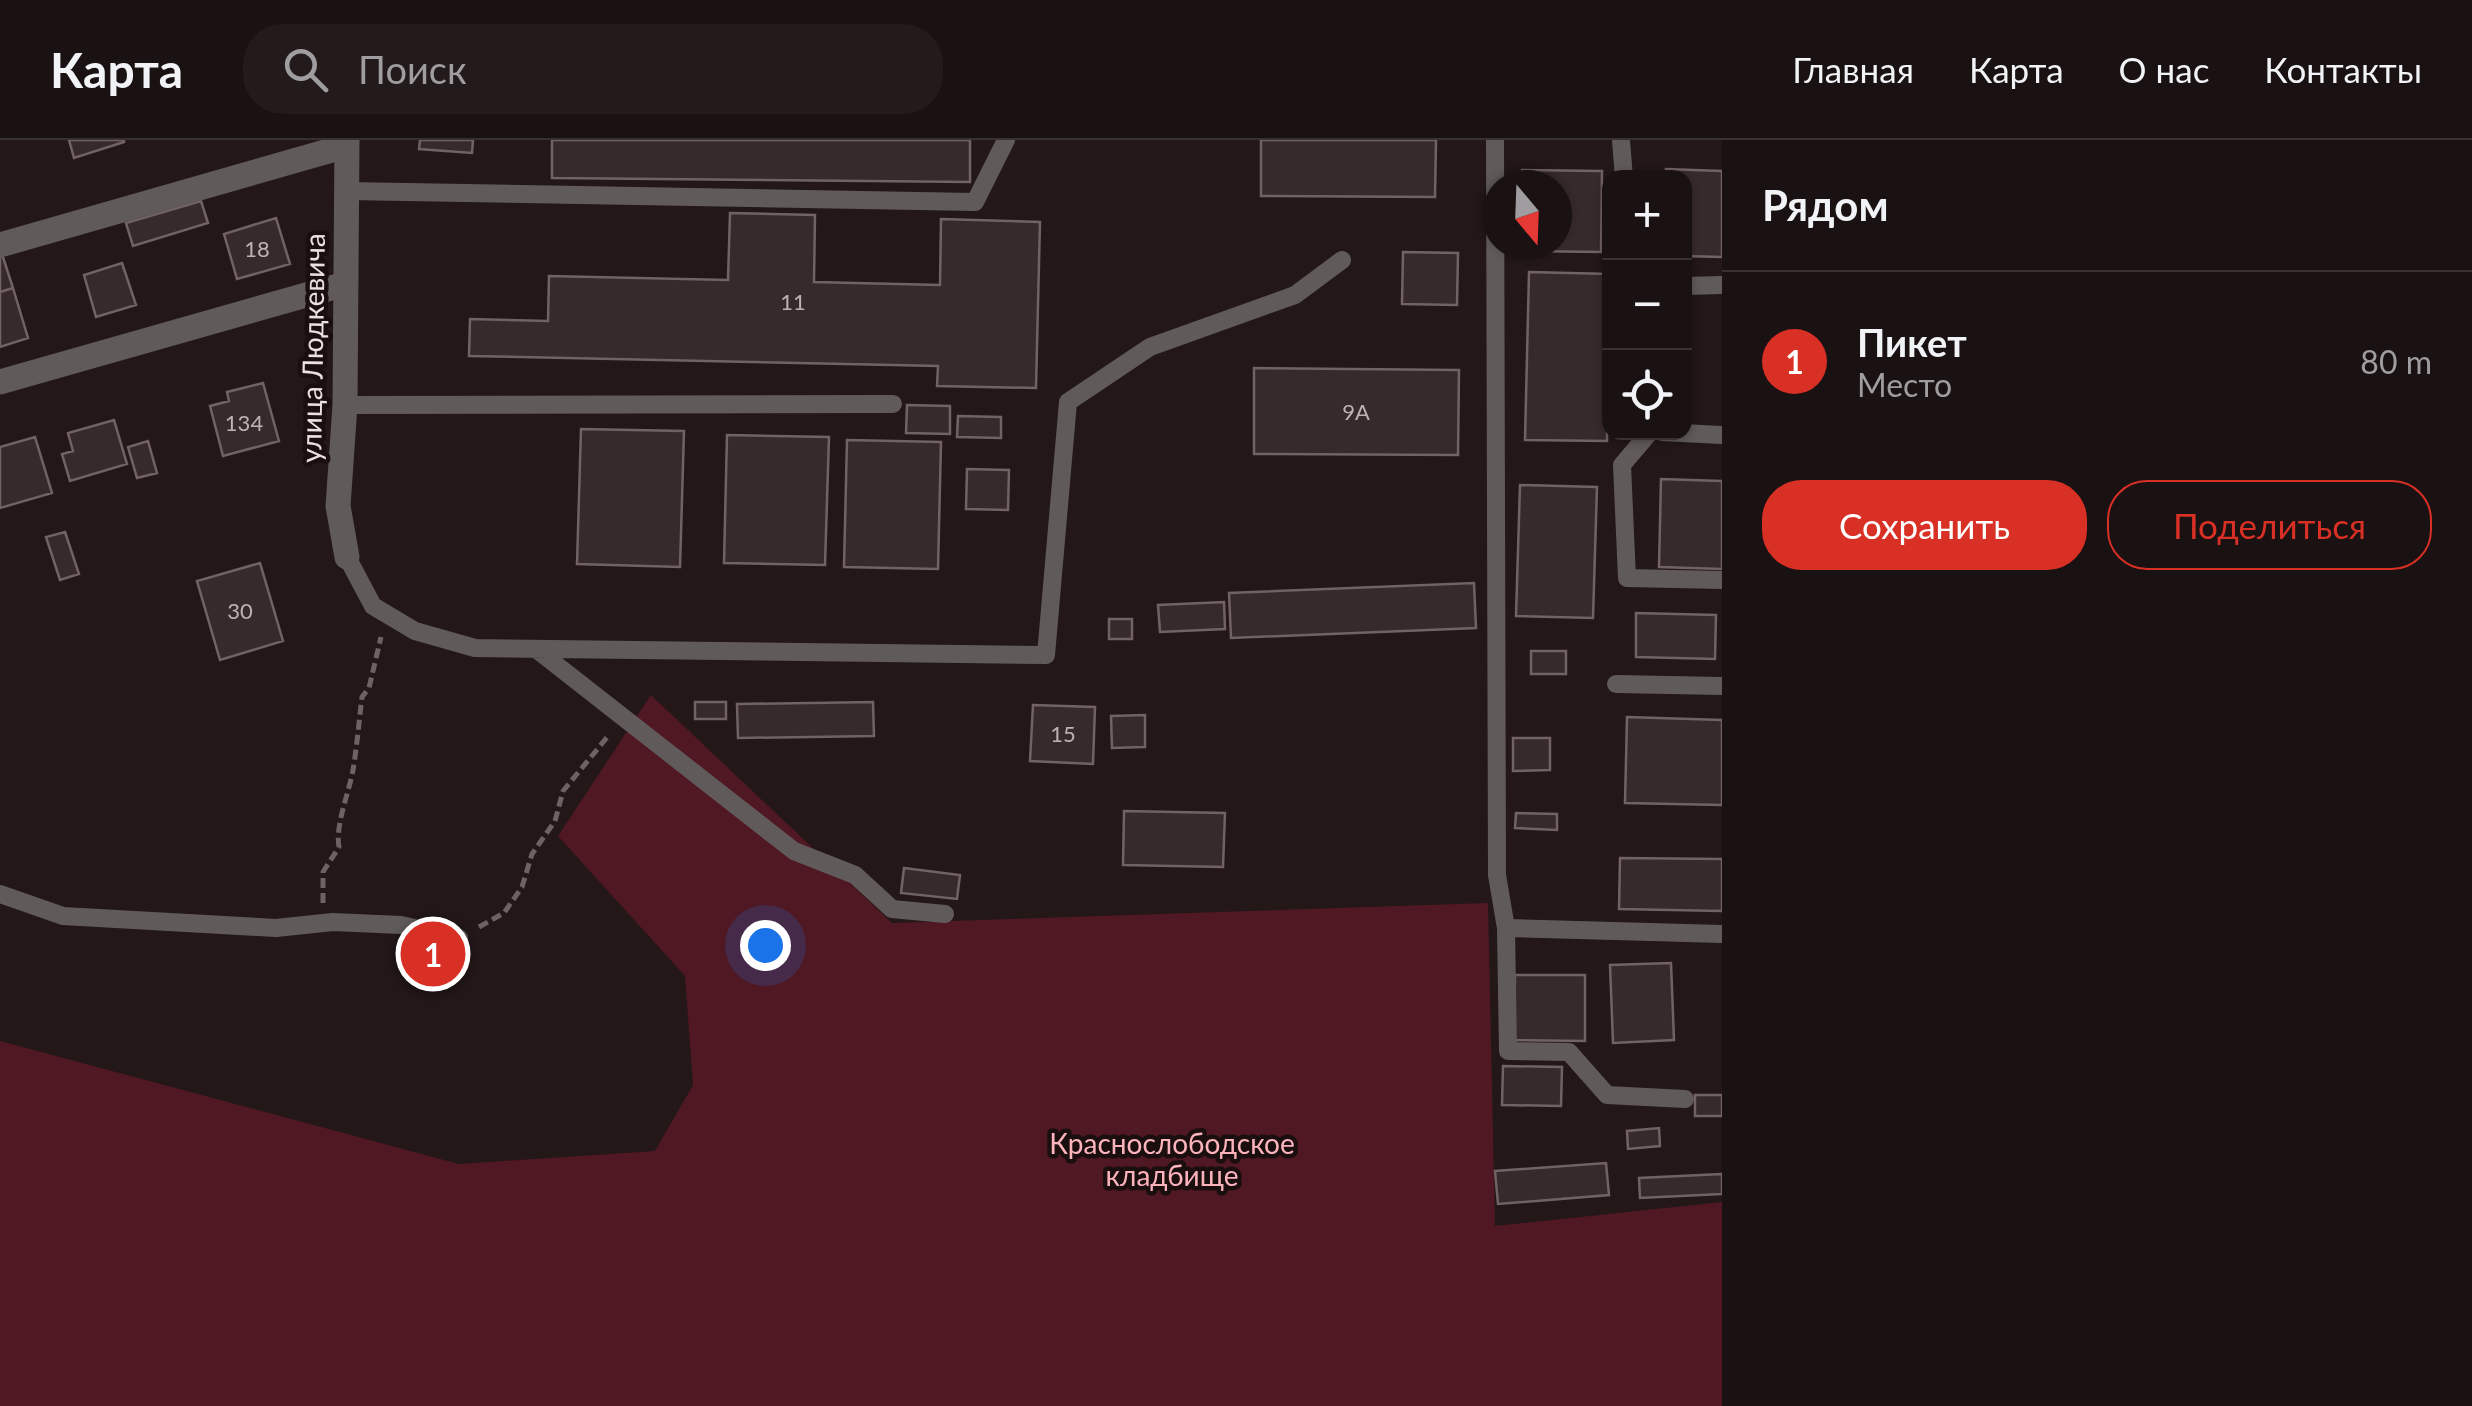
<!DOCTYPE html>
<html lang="ru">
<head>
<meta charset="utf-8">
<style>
  :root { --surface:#1a1112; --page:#231a1b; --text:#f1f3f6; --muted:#9f9d9f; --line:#383132; --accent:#d93025 }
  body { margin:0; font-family:Lato,sans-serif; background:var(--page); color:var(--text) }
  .controls { position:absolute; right:30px; top:30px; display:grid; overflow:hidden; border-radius:20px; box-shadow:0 2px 8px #0004 }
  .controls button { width:90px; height:90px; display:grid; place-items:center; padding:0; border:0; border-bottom:2px solid var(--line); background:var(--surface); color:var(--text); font:50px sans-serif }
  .compass { position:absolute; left:1482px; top:30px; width:90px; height:90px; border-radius:50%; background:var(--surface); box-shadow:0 2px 8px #0004; rotate:161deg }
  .you { position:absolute; left:765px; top:805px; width:35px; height:35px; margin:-25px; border:8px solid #fff; border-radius:50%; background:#1a73e8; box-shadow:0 0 0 15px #1a73e833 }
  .badge { display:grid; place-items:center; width:65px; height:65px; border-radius:50%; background:var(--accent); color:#fff; font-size:32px; font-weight:700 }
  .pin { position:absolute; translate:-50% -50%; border:5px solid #fff; box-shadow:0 2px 10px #0006 }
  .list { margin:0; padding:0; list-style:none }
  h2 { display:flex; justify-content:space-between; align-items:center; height:130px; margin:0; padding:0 40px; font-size:42px }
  h2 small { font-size:32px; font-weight:400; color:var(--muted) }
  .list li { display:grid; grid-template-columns:65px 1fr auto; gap:30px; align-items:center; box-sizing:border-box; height:180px; padding:0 40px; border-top:2px solid var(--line) }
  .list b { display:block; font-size:38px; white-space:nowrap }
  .list p { margin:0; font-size:32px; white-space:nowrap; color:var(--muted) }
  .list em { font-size:32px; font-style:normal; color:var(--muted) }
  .actions { display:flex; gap:20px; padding:30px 40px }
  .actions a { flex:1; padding:22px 0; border:2px solid var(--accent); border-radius:40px; text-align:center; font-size:35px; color:var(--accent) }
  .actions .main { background:var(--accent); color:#fff }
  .icon { flex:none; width:55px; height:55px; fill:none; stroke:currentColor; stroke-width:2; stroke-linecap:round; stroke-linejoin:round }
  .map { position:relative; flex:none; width:1722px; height:1266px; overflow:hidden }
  header { display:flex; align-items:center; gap:60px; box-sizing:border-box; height:140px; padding:0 50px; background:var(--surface); border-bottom:2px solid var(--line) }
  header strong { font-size:48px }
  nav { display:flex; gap:55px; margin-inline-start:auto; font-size:35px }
  .search { width:700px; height:90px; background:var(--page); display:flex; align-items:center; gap:25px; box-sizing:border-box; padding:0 35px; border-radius:40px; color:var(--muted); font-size:38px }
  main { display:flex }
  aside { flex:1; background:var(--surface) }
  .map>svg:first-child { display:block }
  .green { fill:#501823 }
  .building { fill:#372a2b; stroke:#726264; stroke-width:2.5 }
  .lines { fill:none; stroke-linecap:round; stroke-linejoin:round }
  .path { stroke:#6e6364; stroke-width:5; stroke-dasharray:10 5; stroke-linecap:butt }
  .lane { stroke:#615a5b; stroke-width:18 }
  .street { stroke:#615a5b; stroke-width:25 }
  .labels { text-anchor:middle; stroke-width:9; stroke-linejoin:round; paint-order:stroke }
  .number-label { font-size:22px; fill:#bdb3b4 }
  .street-label { font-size:28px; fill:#eae1e2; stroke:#1a0e0f }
  .park-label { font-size:28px; fill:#fcb3bb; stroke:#1a0e0f }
</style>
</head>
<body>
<header>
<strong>Карта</strong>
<div class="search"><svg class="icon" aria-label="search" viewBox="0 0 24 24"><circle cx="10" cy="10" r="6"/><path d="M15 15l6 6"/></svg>Поиск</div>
<nav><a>Главная</a><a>Карта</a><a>О нас</a><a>Контакты</a></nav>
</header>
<main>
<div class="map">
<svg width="1722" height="1266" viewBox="0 0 1722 1266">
  <rect width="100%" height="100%" fill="#231718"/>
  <path class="green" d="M 651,555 L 892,783 L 1488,763 L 1495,1086 L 1722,1062 L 1722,1266 L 0,1266 L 0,901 L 459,1024 L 655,1011 L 693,945 L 685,836 L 558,696 Z"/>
  <path class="building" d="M 69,0 L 124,0 L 124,2 L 74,18 Z
    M 420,0 L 473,0 L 472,13 L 419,9 Z
    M 552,0 L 970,0 L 970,42 L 552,38 Z
    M 1261,0 L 1436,0 L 1435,57 L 1261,56 Z
    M 1666,29 L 1722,31 L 1722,117 L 1684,116 L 1684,38 L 1666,38 Z
    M 1522,30 L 1602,31 L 1601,112 L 1521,111 L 1521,105 L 1557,105 L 1557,45 L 1522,45 Z
    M 201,61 L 208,83 L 133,106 L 126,83 Z
    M 730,73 L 815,75 L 814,142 L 940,145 L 941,79 L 1040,82 L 1036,248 L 937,246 L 938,226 L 469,216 L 470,179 L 548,181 L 549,136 L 728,140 Z
    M 276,78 L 290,124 L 237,139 L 224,94 Z
    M 1403,112 L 1458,113 L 1457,165 L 1402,164 Z
    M 2,114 L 13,148 L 0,152 L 0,115 Z
    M 122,123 L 136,165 L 96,177 L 84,135 Z
    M 1529,132 L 1610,134 L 1607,301 L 1525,300 Z
    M 13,148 L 28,198 L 0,207 L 0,152 Z
    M 1254,228 L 1459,230 L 1458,315 L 1254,314 Z
    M 263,243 L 279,301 L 223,316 L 210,266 L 229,261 L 227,252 Z
    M 907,265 L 950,266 L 950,294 L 906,293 Z
    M 958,276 L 1001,277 L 1001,298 L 957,297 Z
    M 114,280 L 127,324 L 70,341 L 62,314 L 73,311 L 68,293 Z
    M 581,289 L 684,291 L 680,427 L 577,424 Z
    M 727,295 L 829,297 L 825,425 L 724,423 Z
    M 35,297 L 52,353 L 0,368 L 0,307 Z
    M 847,300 L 941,302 L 938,429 L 844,427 Z
    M 148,301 L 157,333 L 137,338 L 128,307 Z
    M 967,329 L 1009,330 L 1008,370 L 966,369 Z
    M 1661,339 L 1722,341 L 1722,429 L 1659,427 Z
    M 1520,345 L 1597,347 L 1593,478 L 1516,476 Z
    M 65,392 L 79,434 L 60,440 L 46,397 Z
    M 260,423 L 283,501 L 220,520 L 197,441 Z
    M 1474,443 L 1476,488 L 1231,498 L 1229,453 Z
    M 1224,462 L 1225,489 L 1160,492 L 1158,465 Z
    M 1636,473 L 1716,475 L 1715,519 L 1636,517 Z
    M 1109,479 L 1132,479 L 1132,499 L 1109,499 Z
    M 1531,511 L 1566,511 L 1566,534 L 1531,534 Z
    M 695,562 L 726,562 L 726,579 L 695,579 Z
    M 873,562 L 874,596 L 738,598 L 737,564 Z
    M 1033,565 L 1095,567 L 1093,624 L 1030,621 Z
    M 1145,575 L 1145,607 L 1112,608 L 1111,576 Z
    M 1627,577 L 1722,580 L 1722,665 L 1625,663 Z
    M 1513,598 L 1550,598 L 1550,630 L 1513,631 Z
    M 1124,671 L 1225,673 L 1223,727 L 1123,725 Z
    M 1516,673 L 1557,674 L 1557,690 L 1515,688 Z
    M 1620,718 L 1722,719 L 1722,771 L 1619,769 Z
    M 904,728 L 960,735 L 957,759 L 901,753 Z
    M 1671,823 L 1674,900 L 1613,903 L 1610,825 Z
    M 1515,835 L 1585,835 L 1585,901 L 1514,900 Z
    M 1503,926 L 1562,927 L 1561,966 L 1502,965 Z
    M 1695,955 L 1722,955 L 1722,976 L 1695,976 Z
    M 1659,988 L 1660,1006 L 1628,1009 L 1627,991 Z
    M 1606,1023 L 1609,1055 L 1498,1064 L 1495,1031 Z
    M 1722,1034 L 1722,1054 L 1640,1058 L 1639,1038 Z"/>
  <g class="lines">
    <path class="path" d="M 323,763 L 323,732 L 339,707 C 335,685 349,653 353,630 C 357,606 359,581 362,557 L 369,548 L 381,497
      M 479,787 L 504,773 L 522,747 L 532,714 L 555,681 L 563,651 L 609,595"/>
    <path class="lane" d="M 1495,0 L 1497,735 L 1506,788 L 1508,911 L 1569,912 L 1607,955 L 1685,959
      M 1621,0 L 1624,38
      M 346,51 L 975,62 L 1006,0
      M 1684,146 L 1722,145
      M 345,265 L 893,264
      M 1650,292 L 1622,325 L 1627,438 L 1722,440
      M 1662,292 L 1722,295
      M 347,417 L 373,466 L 415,491 L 475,508 L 1046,515 L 1068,262 L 1150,207 L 1295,155 L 1342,120
      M 536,509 L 794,711 L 855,735 L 892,769 L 945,774
      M 1616,544 L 1722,546
      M 0,754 L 63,776 L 276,788 L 333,782 L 401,785 L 459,798
      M 1506,788 L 1722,794"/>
    <path class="street" d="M 347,0 L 345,265 L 338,366 L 347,417
      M 0,105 L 346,6
      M 0,242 L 345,144"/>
  </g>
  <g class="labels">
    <g class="number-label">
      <text x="257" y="117">18</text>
      <text x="793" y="170">11</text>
      <text x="1356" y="280">9А</text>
      <text x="244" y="291">134</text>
      <text x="240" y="479">30</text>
      <text x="1063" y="602">15</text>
    </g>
    <g class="street-label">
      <text transform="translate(313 208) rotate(-89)" y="10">улица Людкевича</text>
    </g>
    <g class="park-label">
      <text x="1172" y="1014">Краснослободское<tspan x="1172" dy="32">кладбище</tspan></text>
    </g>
  </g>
</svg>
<div class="controls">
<button>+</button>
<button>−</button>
<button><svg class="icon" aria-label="locate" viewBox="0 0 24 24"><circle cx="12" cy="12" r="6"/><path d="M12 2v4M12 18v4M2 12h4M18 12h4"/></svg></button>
</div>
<svg class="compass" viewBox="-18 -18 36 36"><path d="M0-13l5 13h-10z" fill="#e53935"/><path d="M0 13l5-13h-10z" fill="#9f9d9f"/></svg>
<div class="you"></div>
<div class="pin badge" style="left:433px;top:814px">1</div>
</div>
<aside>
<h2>Рядом<small></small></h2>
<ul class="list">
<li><span class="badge">1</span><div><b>Пикет</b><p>Место</p></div><em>80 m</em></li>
</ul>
<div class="actions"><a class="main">Сохранить</a><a>Поделиться</a></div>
</aside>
</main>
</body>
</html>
